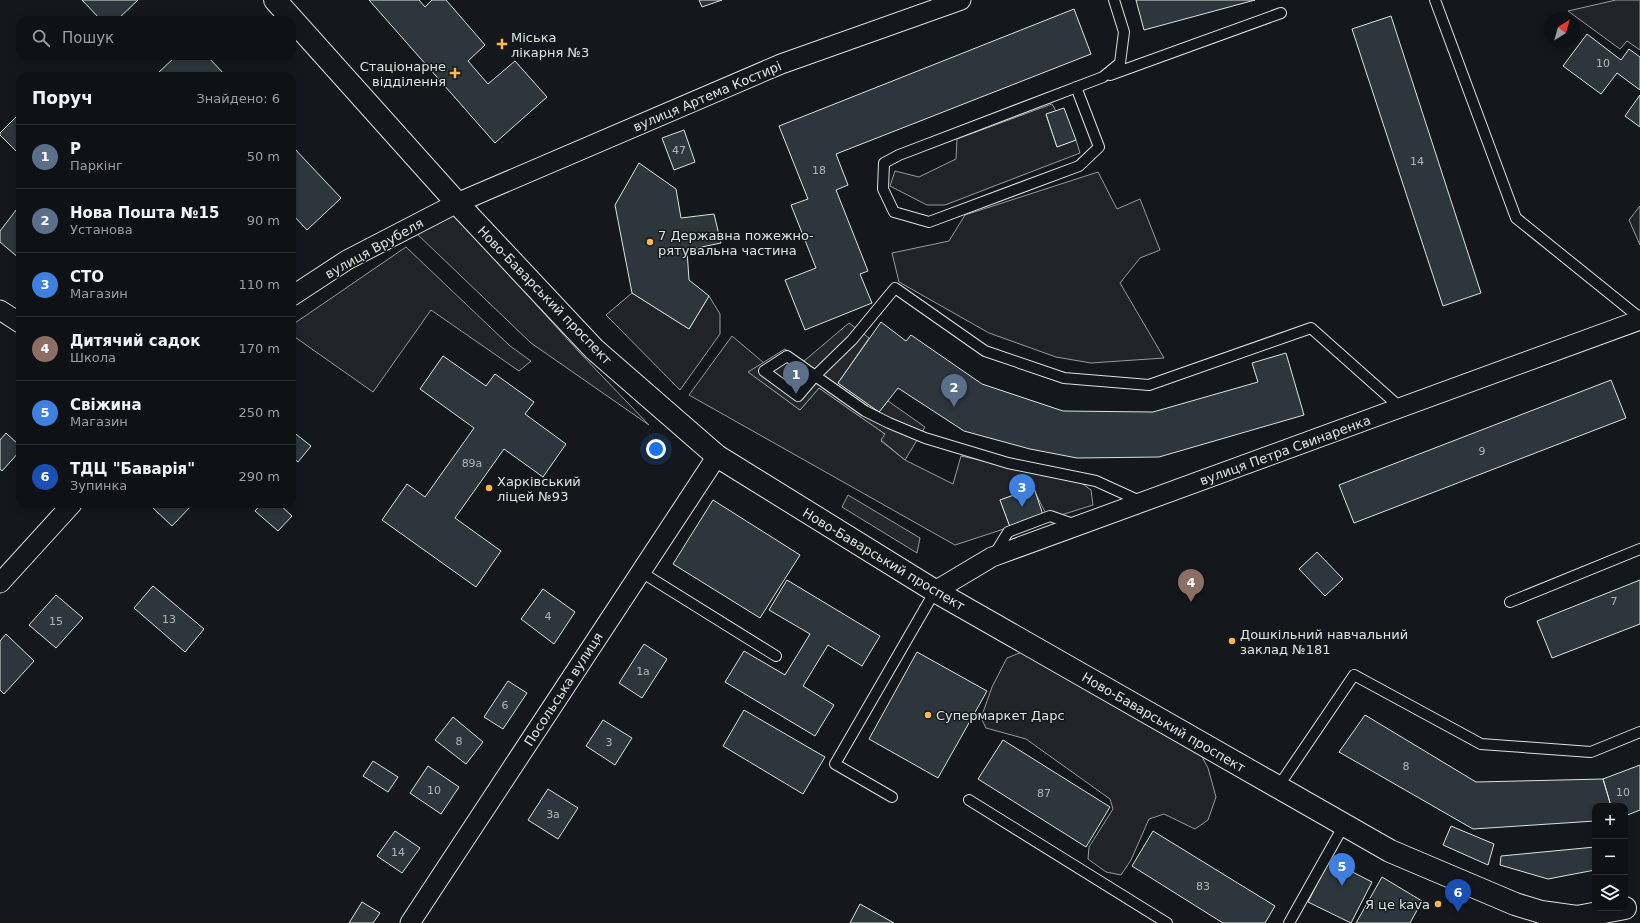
<!DOCTYPE html>
<html lang="uk">
<head>
<meta charset="utf-8">
<style>
  :root { --surface:#0f1215; --page:#1d2022; --text:#f1f3f6; --muted:#9b9ea0; --line:#2f3234; --accent:#2563eb }
  body { margin:0; font-family:"DejaVu Sans",sans-serif; background:var(--page); color:var(--text) }
  .controls { position:absolute; right:12px; bottom:12px; display:grid; overflow:hidden; border-radius:8px; box-shadow:0 2px 6px #0003 }
  .controls button { width:36px; height:36px; display:grid; place-items:center; padding:0; border:0; border-bottom:1px solid var(--line); background:var(--surface); color:var(--text); font:20px sans-serif }
  .compass { position:absolute; left:1544px; top:12px; width:36px; height:36px; border-radius:50%; background:var(--surface); box-shadow:0 2px 6px #0003; rotate:37deg }
  .you { position:absolute; left:656px; top:449px; width:14px; height:14px; margin:-10px; border:3px solid #fff; border-radius:50%; background:#1a73e8; box-shadow:0 0 0 6px #1a73e833 }
  .badge { display:grid; place-items:center; width:26px; height:26px; border-radius:50%; background:var(--accent); color:#fff; font-size:13px; font-weight:700 }
  .pin { position:absolute; translate:-50% -33px; filter:drop-shadow(0 1px 2px #0008) }
  .pin::after { content:''; position:absolute; top:21px; width:14px; height:12px; background:inherit; clip-path:polygon(0 0,100% 0,50% 100%) }
  .list { margin:0; padding:0; list-style:none }
  h2 { display:flex; justify-content:space-between; align-items:center; height:52px; margin:0; padding:0 16px; font-size:17px }
  h2 small { font-size:13px; font-weight:400; color:var(--muted) }
  .list li { display:grid; grid-template-columns:26px 1fr auto; gap:12px; align-items:center; box-sizing:border-box; height:64px; padding:0 16px; border-top:1px solid var(--line) }
  .list b { display:block; font-size:15px; white-space:nowrap }
  .list p { margin:0; font-size:13px; white-space:nowrap; color:var(--muted) }
  .list em { font-size:13px; font-style:normal; color:var(--muted) }
  .icon { flex:none; width:22px; height:22px; fill:none; stroke:currentColor; stroke-width:2; stroke-linecap:round; stroke-linejoin:round }
  .map { position:relative; flex:none; width:1640px; height:923px; overflow:hidden }
  .search { position:absolute; background:var(--surface); box-shadow:0 2px 6px #0003; left:16px; top:16px; width:280px; height:44px; display:flex; align-items:center; gap:10px; box-sizing:border-box; padding:0 14px; border-radius:12px; color:var(--muted); font-size:15px }
  .panel { position:absolute; background:var(--surface); box-shadow:0 2px 6px #0003; left:16px; top:72px; width:280px; height:436px; border-radius:12px }
  .map>svg:first-child { display:block }
  .green { fill:#202428; stroke:#939e99 }
  .parking { fill:#24282b; stroke:#939e99 }
  .building { fill:#2c363c; stroke:#d8e6dc }
  .lines { fill:none; stroke-linecap:round; stroke-linejoin:round }
  .lane-casing { stroke:#d8e6dc; stroke-width:12 }
  .street-casing { stroke:#d8e6dc; stroke-width:21 }
  .primary-casing { stroke:#d8e6dc; stroke-width:24 }
  .lane { stroke:#14181c; stroke-width:10 }
  .street { stroke:#14181c; stroke-width:19 }
  .primary { stroke:#14181c; stroke-width:22 }
  .poi-dot { fill:#ffb74d; stroke:#14181c; stroke-width:1.5 }
  .labels { text-anchor:middle; stroke-width:3; stroke-linejoin:round; paint-order:stroke }
  .number-label { font-size:11px; fill:#adbab4 }
  .poi-label { font-size:13px; fill:#d8e6dc; stroke:#14181c; text-anchor:start }
  .street-label { font-size:13px; fill:#d8e6dc; stroke:#14181c }
</style>
</head>
<body>
<div class="map">
<svg width="1640" height="923" viewBox="0 0 1640 923">
  <rect width="100%" height="100%" fill="#14181c"/>
  <path class="green" d="M 1616,0 L 1640,0 L 1640,50 L 1627,41 L 1620,49 L 1568,11 Z
    M 1052,104 L 1056,111 L 1046,115 L 1057,147 L 1076,140 L 1080,153 L 945,205 L 927,205 L 890,186 L 895,171 L 919,177 L 956,159 L 957,139 Z
    M 1098,172 L 1117,209 L 1140,199 L 1160,250 L 1140,258 L 1120,283 L 1164,358 L 1091,363 L 1056,357 L 989,333 L 899,282 L 892,253 L 949,241 L 965,215 Z
    M 1640,206 L 1640,245 L 1629,220 Z
    M 454,214 L 580,353 L 649,425 L 531,343 L 415,232 Z
    M 406,247 L 510,346 L 531,361 L 519,371 L 431,310 L 373,392 L 292,335 L 292,325 Z
    M 632,293 L 689,329 L 709,296 L 720,314 L 720,334 L 680,390 L 606,315 Z
    M 732,336 L 764,363 L 749,372 L 800,410 L 819,388 L 885,434 L 881,441 L 905,460 L 953,484 L 961,456 L 1080,482 L 1091,490 L 1093,505 L 1061,515 L 1046,514 L 1033,488 L 1000,500 L 1010,527 L 955,545 L 689,395 Z
    M 1027,650 L 1198,749 L 1208,768 L 1216,797 L 1208,820 L 1195,829 L 1164,814 L 1149,819 L 1131,860 L 1121,875 L 1106,872 L 1088,859 L 1089,847 L 1113,809 L 1110,799 L 1026,739 L 986,728 L 981,718 L 992,687 L 1007,658 Z"/>
  <path class="parking" d="M 849,323 L 869,338 L 838,383 L 879,412 L 888,401 L 925,427 L 905,460 L 881,440 L 885,434 L 819,388 L 800,410 L 748,372 L 785,349 L 804,361 Z
    M 848,495 L 920,538 L 917,553 L 842,507 Z"/>
  <path class="building" d="M 82,0 L 138,0 L 117,20 L 101,20 Z
    M 369,0 L 419,0 L 425,7 L 432,0 L 446,0 L 485,45 L 468,61 L 488,84 L 515,61 L 547,97 L 495,143 Z
    M 699,0 L 722,0 L 702,7 Z
    M 1136,0 L 1255,0 L 1144,30 Z
    M 1074,9 L 1091,54 L 836,154 L 848,185 L 836,190 L 868,271 L 860,274 L 872,303 L 805,330 L 785,280 L 816,268 L 791,205 L 808,199 L 779,126 Z
    M 1391,16 L 1481,293 L 1443,306 L 1352,29 Z
    M 1587,34 L 1621,60 L 1629,49 L 1640,57 L 1640,90 L 1617,73 L 1601,94 L 1563,66 Z
    M 176,56 L 207,56 L 226,76 L 161,76 L 158,73 Z
    M 1640,95 L 1640,127 L 1625,116 Z
    M 1064,108 L 1076,140 L 1057,147 L 1046,114 Z
    M 20,113 L 20,155 L 0,135 L 0,133 Z
    M 684,130 L 695,162 L 674,170 L 662,138 Z
    M 292,146 L 341,198 L 307,230 L 292,214 Z
    M 639,163 L 676,189 L 681,218 L 714,214 L 721,243 L 687,250 L 689,280 L 709,296 L 689,329 L 632,293 L 615,205 Z
    M 20,205 L 20,259 L 0,242 L 0,231 Z
    M 881,322 L 906,341 L 911,335 L 982,384 L 1063,411 L 1153,412 L 1258,382 L 1252,363 L 1286,353 L 1304,415 L 1159,457 L 1077,458 L 1030,449 L 964,431 L 898,388 L 879,412 L 838,383 Z
    M 443,356 L 486,386 L 495,374 L 534,402 L 525,414 L 566,444 L 543,477 L 504,449 L 455,518 L 501,551 L 476,587 L 382,520 L 407,484 L 425,497 L 474,428 L 420,389 Z
    M 1611,380 L 1626,418 L 1354,523 L 1339,485 Z
    M 292,431 L 311,446 L 298,462 L 292,457 Z
    M 6,433 L 20,446 L 20,451 L 2,471 L 0,469 L 0,440 Z
    M 1034,488 L 1043,515 L 1010,527 L 1000,500 Z
    M 713,500 L 800,555 L 760,618 L 673,564 Z
    M 156,504 L 193,504 L 172,526 L 153,508 Z
    M 261,504 L 279,504 L 292,516 L 278,531 L 255,511 Z
    M 1317,552 L 1343,579 L 1325,596 L 1299,569 Z
    M 787,580 L 880,636 L 862,666 L 828,645 L 803,686 L 834,705 L 815,736 L 725,682 L 744,651 L 785,675 L 810,634 L 769,610 Z
    M 1640,580 L 1640,624 L 1552,658 L 1537,621 Z
    M 153,586 L 204,629 L 185,652 L 134,608 Z
    M 543,589 L 575,612 L 554,644 L 521,619 Z
    M 56,595 L 83,618 L 56,648 L 29,625 Z
    M 6,634 L 34,661 L 4,694 L 0,690 L 0,641 Z
    M 644,644 L 667,659 L 642,698 L 619,683 Z
    M 917,652 L 987,691 L 938,778 L 869,739 Z
    M 508,681 L 527,693 L 503,729 L 484,717 Z
    M 744,710 L 825,757 L 803,794 L 723,746 Z
    M 1365,715 L 1476,782 L 1603,779 L 1611,806 L 1595,806 L 1595,821 L 1473,829 L 1339,752 Z
    M 453,717 L 483,742 L 466,764 L 435,740 Z
    M 603,720 L 632,738 L 615,765 L 586,746 Z
    M 1003,740 L 1110,807 L 1086,847 L 978,779 Z
    M 373,761 L 398,777 L 388,792 L 363,776 Z
    M 1640,765 L 1640,810 L 1625,816 L 1625,806 L 1611,806 L 1603,779 Z
    M 428,766 L 459,787 L 441,814 L 410,793 Z
    M 548,789 L 578,808 L 558,839 L 528,820 Z
    M 1451,826 L 1494,844 L 1488,865 L 1443,845 Z
    M 395,831 L 420,848 L 402,873 L 377,856 Z
    M 1153,831 L 1275,906 L 1265,923 L 1223,923 L 1132,866 Z
    M 1595,847 L 1595,870 L 1548,879 L 1500,865 L 1501,856 Z
    M 1329,860 L 1372,882 L 1351,923 L 1308,902 Z
    M 1382,877 L 1422,901 L 1410,923 L 1356,923 Z
    M 362,902 L 380,913 L 373,923 L 349,923 Z
    M 860,904 L 894,923 L 850,923 Z"/>
  <g class="lines">
    <defs>
      <path id="lane" d="M 1435,0 L 1516,218 L 1640,318
        M 1110,75 L 1281,13
        M 1076,87 L 1099,147 L 1079,166 L 929,222 L 894,212 L 883,189 L 884,163 L 899,155 L 1103,77 L 1120,63 L 1124,32 L 1114,0
        M 1142,502 L 1096,481 L 1008,463 L 925,438 L 889,423 L 865,411 L 787,356 L 764,371 L 798,396 L 815,376 L 852,340 L 895,288 L 985,351 L 1064,378 L 1149,385 L 1311,328 L 1401,408
        M 994,555 L 1008,532 L 1050,516 L 1076,525
        M 641,572 L 776,656
        M 1510,602 L 1640,549
        M 1278,787 L 1354,675 L 1481,744 L 1591,752 L 1640,732
        M 892,797 L 835,764 L 935,591
        M 969,800 L 1167,923
        M 1289,923 L 1344,825"/>
      <path id="street" d="M 292,296 L 347,260 L 457,203 L 781,64 L 961,0
        M 0,310 L 20,323
        M 0,583 L 72,504
        M 935,591 L 992,557 L 1640,320
        M 410,923 L 717,456"/>
      <path id="primary" d="M 275,0 L 457,203 L 594,349 L 717,456 L 935,591 L 1390,851 L 1515,904 L 1541,912 L 1577,917 L 1625,908"/>
    </defs>
    <use href="#lane" class="lane-casing"/>
    <use href="#street" class="street-casing"/>
    <use href="#primary" class="primary-casing"/>
    <use href="#lane" class="lane"/>
    <use href="#street" class="street"/>
    <use href="#primary" class="primary"/>
  </g>
  <g class="poi-dot">
    <path d="M500 38h4v4h4v4h-4v4h-4v-4h-4v-4h4z"/>
    <path d="M453 67h4v4h4v4h-4v4h-4v-4h-4v-4h4z"/>
    <circle cx="650" cy="242" r="4"/>
    <circle cx="489" cy="488" r="4"/>
    <circle cx="1232" cy="641" r="4"/>
    <circle cx="928" cy="715" r="4"/>
    <circle cx="1438" cy="904" r="4"/>
  </g>
  <g class="labels">
    <g class="number-label">
      <text x="1603" y="67">10</text>
      <text x="679" y="154">47</text>
      <text x="1417" y="165">14</text>
      <text x="819" y="174">18</text>
      <text x="1482" y="455">9</text>
      <text x="472" y="467">89а</text>
      <text x="1614" y="605">7</text>
      <text x="548" y="620">4</text>
      <text x="169" y="623">13</text>
      <text x="56" y="625">15</text>
      <text x="643" y="675">1а</text>
      <text x="505" y="709">6</text>
      <text x="459" y="745">8</text>
      <text x="609" y="746">3</text>
      <text x="1406" y="770">8</text>
      <text x="434" y="794">10</text>
      <text x="1623" y="796">10</text>
      <text x="1044" y="797">87</text>
      <text x="553" y="818">3а</text>
      <text x="398" y="856">14</text>
      <text x="1203" y="890">83</text>
    </g>
    <g class="poi-label">
      <text x="511" y="42">Міська<tspan x="511" dy="15">лікарня №3</tspan></text>
      <text x="446" y="71" text-anchor="end">Стаціонарне<tspan x="446" dy="15">відділення</tspan></text>
      <text x="658" y="240">7 Державна пожежно-<tspan x="658" dy="15">рятувальна частина</tspan></text>
      <text x="497" y="486">Харківський<tspan x="497" dy="15">ліцей №93</tspan></text>
      <text x="1240" y="639">Дошкільний навчальний<tspan x="1240" dy="15">заклад №181</tspan></text>
      <text x="936" y="720">Супермаркет Дарс</text>
      <text x="1430" y="909" text-anchor="end">Я це kava</text>
    </g>
    <g class="street-label">
      <text transform="translate(707 96) rotate(-23)" y="5">вулиця Артема Костирі</text>
      <text transform="translate(374 248) rotate(-29)" y="5">вулиця Врубеля</text>
      <text transform="translate(545 295) rotate(46)" y="5">Ново-Баварський проспект</text>
      <text transform="translate(1285 450) rotate(-20)" y="5">вулиця Петра Свинаренка</text>
      <text transform="translate(884 559) rotate(31)" y="5">Ново-Баварський проспект</text>
      <text transform="translate(563 689) rotate(-57)" y="5">Посольська вулиця</text>
      <text transform="translate(1164 722) rotate(30)" y="5">Ново-Баварський проспект</text>
    </g>
  </g>
</svg>
<div class="controls">
<button>+</button>
<button>−</button>
<button><svg class="icon" aria-label="layers" viewBox="0 0 24 24"><path d="M12 4l9 5-9 5-9-5zM3 14l9 5 9-5"/></svg></button>
</div>
<svg class="compass" viewBox="-18 -18 36 36"><path d="M0-13l5 13h-10z" fill="#e53935"/><path d="M0 13l5-13h-10z" fill="#9b9ea0"/></svg>
<div class="you"></div>
<div class="pin badge" style="left:796px;top:394px;background:#5c6f8a">1</div>
<div class="pin badge" style="left:954px;top:407px;background:#5c6f8a">2</div>
<div class="pin badge" style="left:1022px;top:507px;background:#3f7fe0">3</div>
<div class="pin badge" style="left:1191px;top:602px;background:#8d6e63">4</div>
<div class="pin badge" style="left:1342px;top:886px;background:#3f7fe0">5</div>
<div class="pin badge" style="left:1458px;top:912px;background:#1a4fb4">6</div>
<div class="search"><svg class="icon" aria-label="search" viewBox="0 0 24 24"><circle cx="10" cy="10" r="6"/><path d="M15 15l6 6"/></svg>Пошук</div>
<section class="panel">
<h2>Поруч<small>Знайдено: 6</small></h2>
<ul class="list">
<li><span class="badge" style="background:#5c6f8a">1</span><div><b>Р</b><p>Паркінг</p></div><em>50 m</em></li>
<li><span class="badge" style="background:#5c6f8a">2</span><div><b>Нова Пошта №15</b><p>Установа</p></div><em>90 m</em></li>
<li><span class="badge" style="background:#3f7fe0">3</span><div><b>СТО</b><p>Магазин</p></div><em>110 m</em></li>
<li><span class="badge" style="background:#8d6e63">4</span><div><b>Дитячий садок</b><p>Школа</p></div><em>170 m</em></li>
<li><span class="badge" style="background:#3f7fe0">5</span><div><b>Свіжина</b><p>Магазин</p></div><em>250 m</em></li>
<li><span class="badge" style="background:#1a4fb4">6</span><div><b>ТДЦ &quot;Баварія&quot;</b><p>Зупинка</p></div><em>290 m</em></li>
</ul>
</section>
</div>
</body>
</html>
